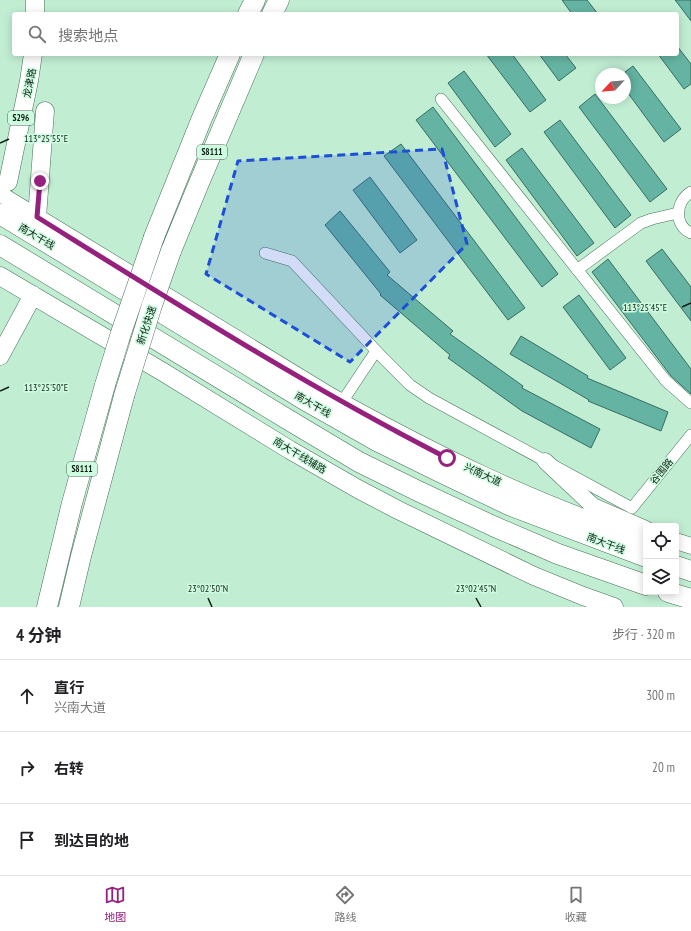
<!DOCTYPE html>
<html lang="zh">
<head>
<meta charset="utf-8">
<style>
  :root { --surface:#fff; --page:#f2f2f2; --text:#202124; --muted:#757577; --line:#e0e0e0; --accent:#96207d }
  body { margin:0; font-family:"PT Sans Narrow","Noto Sans SC",sans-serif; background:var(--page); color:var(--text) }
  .controls { position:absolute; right:12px; bottom:12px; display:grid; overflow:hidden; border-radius:4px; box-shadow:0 2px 10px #0003 }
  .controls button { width:36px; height:36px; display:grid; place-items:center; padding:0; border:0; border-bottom:1px solid var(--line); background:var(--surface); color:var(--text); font:20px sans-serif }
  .compass { position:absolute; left:595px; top:68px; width:36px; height:36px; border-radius:50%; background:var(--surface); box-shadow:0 2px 10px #0003; rotate:244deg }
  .stop { position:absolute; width:12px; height:12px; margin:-9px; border:3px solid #96207d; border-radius:50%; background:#fff }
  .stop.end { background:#96207d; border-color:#fff; box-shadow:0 1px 4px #0008 }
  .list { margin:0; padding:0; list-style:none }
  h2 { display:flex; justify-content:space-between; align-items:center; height:52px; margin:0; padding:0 16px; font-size:17px }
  h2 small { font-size:13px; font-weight:400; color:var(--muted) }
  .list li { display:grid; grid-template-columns:26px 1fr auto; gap:12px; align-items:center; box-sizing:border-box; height:72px; padding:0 16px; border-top:1px solid var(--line) }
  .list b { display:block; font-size:15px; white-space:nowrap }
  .list p { margin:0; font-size:13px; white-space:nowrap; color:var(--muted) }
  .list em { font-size:13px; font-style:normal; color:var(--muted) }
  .icon { flex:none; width:22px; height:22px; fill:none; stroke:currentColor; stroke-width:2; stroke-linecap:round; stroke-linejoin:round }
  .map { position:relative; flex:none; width:691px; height:607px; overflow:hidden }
  .search { position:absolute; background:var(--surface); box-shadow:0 2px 10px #0003; left:12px; right:12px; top:12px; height:44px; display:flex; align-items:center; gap:10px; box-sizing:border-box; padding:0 14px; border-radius:4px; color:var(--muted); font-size:15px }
  .sheet { height:268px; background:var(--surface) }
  nav { display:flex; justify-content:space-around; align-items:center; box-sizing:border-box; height:56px; border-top:1px solid var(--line); background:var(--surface); font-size:11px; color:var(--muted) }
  nav a { display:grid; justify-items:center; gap:2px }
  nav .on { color:var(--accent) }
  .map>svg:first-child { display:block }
  .building { fill:#65b4a3; stroke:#376c61 }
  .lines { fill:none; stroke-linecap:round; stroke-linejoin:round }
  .street-casing { stroke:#477058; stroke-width:12 }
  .secondary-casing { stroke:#477058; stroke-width:17 }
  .primary-casing { stroke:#477058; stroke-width:19 }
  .highway-casing { stroke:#477058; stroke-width:21 }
  .street { stroke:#fff; stroke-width:11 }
  .secondary { stroke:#fff; stroke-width:16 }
  .primary { stroke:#fff; stroke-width:18 }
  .highway { stroke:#fff; stroke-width:20 }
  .highway-bridge-casing { stroke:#477058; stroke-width:21; stroke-linecap:butt }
  .highway-bridge { stroke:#fff; stroke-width:20 }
  .route { stroke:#96207d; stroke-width:5 }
  .marked { fill:#1d4ed8; fill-opacity:0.2; stroke:#1d4ed8; stroke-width:3; stroke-dasharray:8 5; stroke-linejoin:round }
  .ticks { fill:none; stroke:#0e1f15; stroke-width:1.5 }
  .labels { text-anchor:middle; stroke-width:3; stroke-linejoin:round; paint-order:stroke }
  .shield { fill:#cefce0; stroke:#486152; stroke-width:1 }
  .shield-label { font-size:9px; font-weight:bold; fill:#0e1f15 }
  .street-label { font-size:10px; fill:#0e1f15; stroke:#cefce0 }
  .ticks-label { font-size:10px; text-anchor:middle; fill:#0e1f15; stroke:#cefce0; stroke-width:3; stroke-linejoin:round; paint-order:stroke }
</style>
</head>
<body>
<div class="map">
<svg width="691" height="607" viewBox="0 0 691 607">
  <rect width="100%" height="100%" fill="#c1eed3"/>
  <path class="building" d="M 562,0 L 587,0 L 598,14 L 572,14 Z
    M 675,0 L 691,0 L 691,21 L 679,5 Z
    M 677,46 L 691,64 L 691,84 L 684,89 L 658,54 L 677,54 Z
    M 486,54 L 512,54 L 546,100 L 530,112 Z
    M 539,54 L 565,54 L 576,68 L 559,81 Z
    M 633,66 L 681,129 L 664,142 L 625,89 L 625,72 Z
    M 464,71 L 511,134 L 495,147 L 448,83 Z
    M 595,94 L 667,189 L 650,202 L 579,107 Z
    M 433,107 L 558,274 L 542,287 L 416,120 Z
    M 560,120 L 631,215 L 615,228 L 544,132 Z
    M 401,144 L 525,308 L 508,320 L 384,156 Z
    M 522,148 L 594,243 L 577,256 L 506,160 Z
    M 370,177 L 417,240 L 400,253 L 353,190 Z
    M 340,211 L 390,272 L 387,275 L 453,331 L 450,334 L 523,386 L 522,388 L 600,429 L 591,448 L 522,411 L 480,381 L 448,358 L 450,355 L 380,295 L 381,294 L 325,225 Z
    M 662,249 L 691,287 L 691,321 L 646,261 Z
    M 608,259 L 691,369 L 691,394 L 671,376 L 592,272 Z
    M 579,295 L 626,358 L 610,370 L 563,307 Z
    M 521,336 L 588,376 L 587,378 L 668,412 L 661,431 L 588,401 L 589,400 L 510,354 Z"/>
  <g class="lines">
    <defs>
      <path id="street" d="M 441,99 L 666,381 L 691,403
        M 691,192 C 676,201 673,225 691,233
        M 265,253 L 292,261 L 382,357 L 410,385 L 429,398 L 632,508 L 691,435
        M 577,270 L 641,223 L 652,219 L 678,213
        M 342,402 L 376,351"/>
      <path id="secondary" d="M 0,194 L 331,396 C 432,452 536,504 646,539
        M 545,461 L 593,506 L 646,529
        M 676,541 L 691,546"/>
      <path id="primary" d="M 35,14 L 35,0
        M 8,182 L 29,81 L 33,54
        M 37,217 L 45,111
        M 0,276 L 163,372 L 290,450 L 358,489 L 398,510 L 534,576 L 583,596 L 614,607
        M 0,356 L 33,295"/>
      <path id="highway" d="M 248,14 L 255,0
        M 272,14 L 279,0
        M 0,214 L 303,399 L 377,441 L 440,472 L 511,506 L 646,557
        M 154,237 L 202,118 L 230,54
        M 0,245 L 292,422 L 359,462 L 420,492 L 493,526 L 558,554 L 646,585
        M 171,251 L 199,183 L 254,54
        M 676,566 L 691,571
        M 668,592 L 691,599
        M 47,607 L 72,503 L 105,385
        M 69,607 L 81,556 L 124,396"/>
    </defs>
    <use href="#street" class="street-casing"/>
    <use href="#secondary" class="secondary-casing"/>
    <use href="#primary" class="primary-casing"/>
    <use href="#highway" class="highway-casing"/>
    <use href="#street" class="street"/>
    <use href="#secondary" class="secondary"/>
    <use href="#primary" class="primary"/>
    <use href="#highway" class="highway"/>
    <defs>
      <path id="highway-bridge" d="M 105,385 L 121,333 L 154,237
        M 124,396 L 152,305 L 171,251"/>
    </defs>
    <use href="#highway-bridge" class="highway-bridge-casing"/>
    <use href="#highway-bridge" class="highway-bridge"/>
  </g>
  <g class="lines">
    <path class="route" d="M 40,181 L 37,217 C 172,301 306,386 447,458"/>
  </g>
  <path class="marked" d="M 442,149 L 467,244 L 350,362 L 206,274 L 238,161 Z"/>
  <path class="ticks" d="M 0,143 L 9,139M 682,307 L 691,303M 0,391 L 9,387M 208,598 L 212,607M 476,598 L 481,607"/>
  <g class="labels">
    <g class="shield">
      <rect x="8" y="111" width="26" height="14" rx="3"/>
      <rect x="197" y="145" width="30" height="14" rx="3"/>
      <rect x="67" y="462" width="30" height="14" rx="3"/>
    </g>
    <g class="shield-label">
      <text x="21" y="121">S296</text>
      <text x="212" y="155">S8111</text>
      <text x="82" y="472">S8111</text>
    </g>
    <g class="street-label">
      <text transform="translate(29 83) rotate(-79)" y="4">龙津路</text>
      <text transform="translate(37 236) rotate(31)" y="4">南大干线</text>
      <text transform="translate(146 325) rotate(-72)" y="4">新化快速</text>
      <text transform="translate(313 404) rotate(30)" y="4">南大干线</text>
      <text transform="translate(300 455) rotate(31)" y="4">南大干线辅路</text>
      <text transform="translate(661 471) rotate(-51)" y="4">谷围路</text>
      <text transform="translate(483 474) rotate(25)" y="4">兴南大道</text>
      <text transform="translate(606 543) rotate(21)" y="4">南大干线</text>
    </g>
  </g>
  <g class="ticks-label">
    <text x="46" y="142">113°25'55"E</text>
    <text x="645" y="311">113°25'45"E</text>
    <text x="46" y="391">113°25'50"E</text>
    <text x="208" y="592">23°02'50"N</text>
    <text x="476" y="592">23°02'45"N</text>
  </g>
</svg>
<div class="controls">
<button><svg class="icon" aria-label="locate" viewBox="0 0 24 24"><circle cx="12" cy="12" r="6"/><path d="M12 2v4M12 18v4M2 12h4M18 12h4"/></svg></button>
<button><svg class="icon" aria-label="layers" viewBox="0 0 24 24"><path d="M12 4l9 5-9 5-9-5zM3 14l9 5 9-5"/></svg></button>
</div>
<svg class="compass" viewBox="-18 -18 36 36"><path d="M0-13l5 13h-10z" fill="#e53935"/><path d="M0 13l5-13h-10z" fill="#757577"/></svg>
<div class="stop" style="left:447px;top:458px"></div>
<div class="stop end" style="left:40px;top:181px"></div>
<div class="search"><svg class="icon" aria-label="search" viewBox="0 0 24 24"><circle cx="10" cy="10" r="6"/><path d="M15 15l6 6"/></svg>搜索地点</div>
</div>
<section class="sheet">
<h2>4 分钟<small>步行 · 320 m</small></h2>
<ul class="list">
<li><svg class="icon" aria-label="ahead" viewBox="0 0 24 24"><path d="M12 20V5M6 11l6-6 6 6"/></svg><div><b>直行</b><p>兴南大道</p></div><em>300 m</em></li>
<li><svg class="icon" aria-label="right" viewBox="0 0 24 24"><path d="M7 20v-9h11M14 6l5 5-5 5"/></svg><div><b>右转</b></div><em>20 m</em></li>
<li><svg class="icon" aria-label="arrive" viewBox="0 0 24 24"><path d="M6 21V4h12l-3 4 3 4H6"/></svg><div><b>到达目的地</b></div></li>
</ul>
</section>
<nav>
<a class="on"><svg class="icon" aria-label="map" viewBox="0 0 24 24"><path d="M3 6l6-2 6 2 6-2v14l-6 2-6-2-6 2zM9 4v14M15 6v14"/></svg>地图</a>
<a><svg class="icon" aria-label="directions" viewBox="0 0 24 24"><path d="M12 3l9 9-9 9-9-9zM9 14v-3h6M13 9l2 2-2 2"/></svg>路线</a>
<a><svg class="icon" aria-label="saved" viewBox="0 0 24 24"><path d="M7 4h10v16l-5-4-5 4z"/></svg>收藏</a>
</nav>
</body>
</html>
